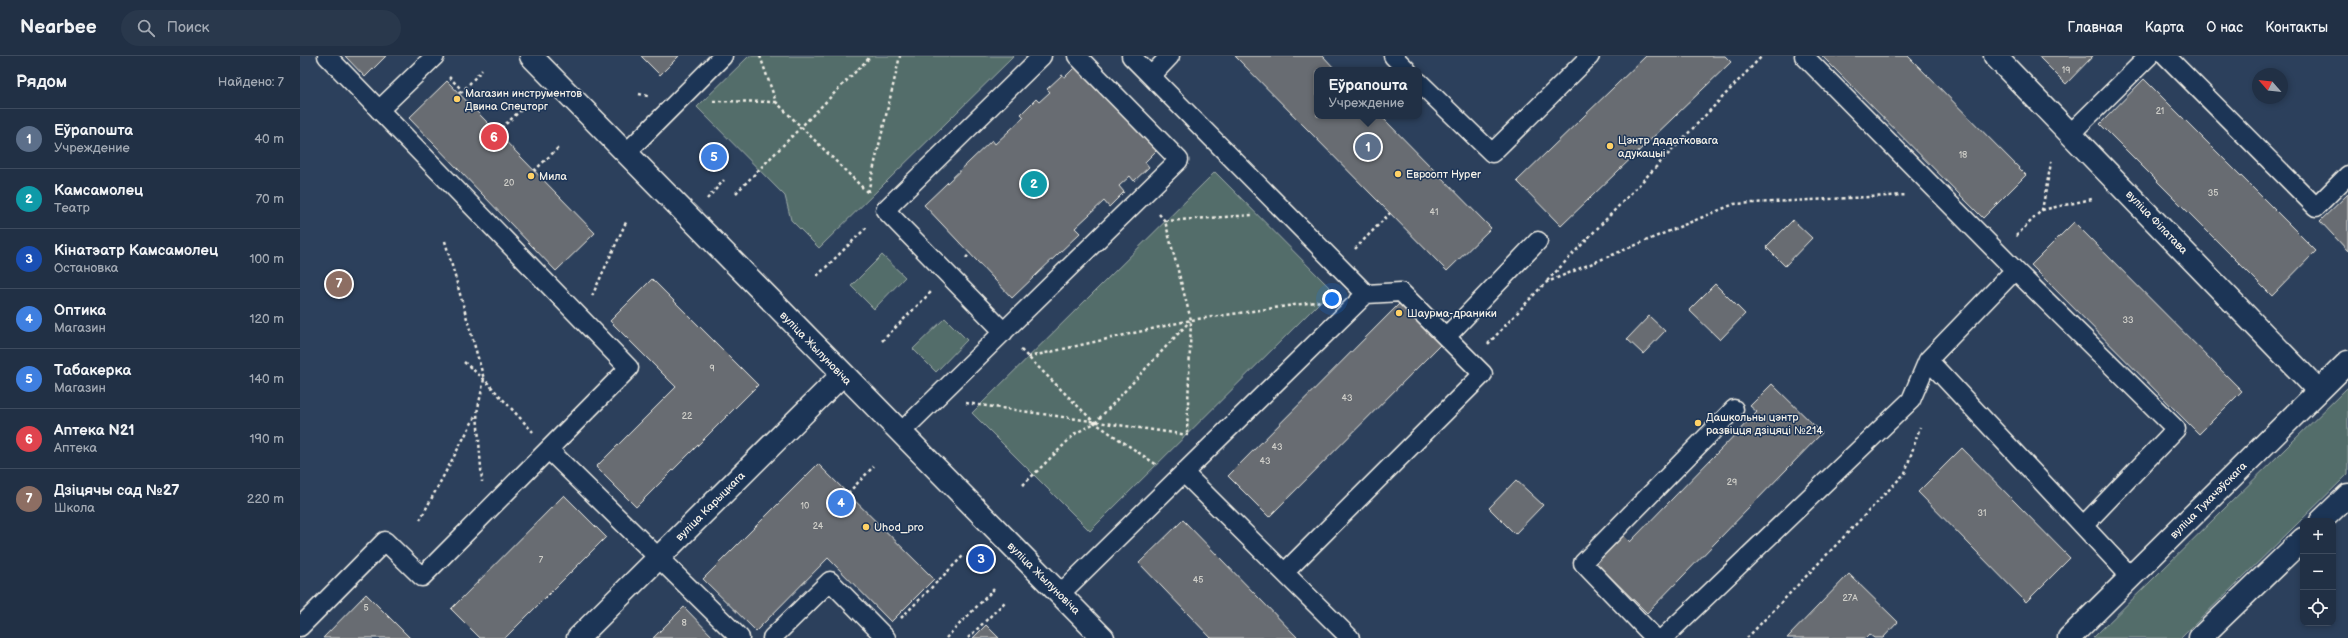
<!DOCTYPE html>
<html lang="ru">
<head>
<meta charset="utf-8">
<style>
  :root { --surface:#213045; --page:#29384c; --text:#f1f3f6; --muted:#a2a9b3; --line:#3e4b5e; --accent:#ffd166 }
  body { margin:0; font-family:"Balsamiq Sans",sans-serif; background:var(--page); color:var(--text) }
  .controls { position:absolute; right:12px; bottom:12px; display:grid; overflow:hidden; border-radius:8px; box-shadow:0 2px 6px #0003 }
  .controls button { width:36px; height:36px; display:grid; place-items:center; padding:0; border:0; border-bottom:1px solid var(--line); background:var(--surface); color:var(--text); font:20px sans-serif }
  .compass { position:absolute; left:1952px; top:12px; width:36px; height:36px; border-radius:50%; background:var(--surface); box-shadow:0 2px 6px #0003; rotate:297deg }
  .you { position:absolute; left:1032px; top:243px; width:14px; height:14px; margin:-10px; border:3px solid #fff; border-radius:50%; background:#1a73e8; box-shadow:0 0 0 6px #1a73e833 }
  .badge { display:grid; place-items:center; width:26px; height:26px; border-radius:50%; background:var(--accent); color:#fff; font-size:13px; font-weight:700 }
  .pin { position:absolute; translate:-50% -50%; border:2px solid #fff; box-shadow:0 1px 4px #0006 }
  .popup { position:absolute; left:1014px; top:11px; width:108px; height:52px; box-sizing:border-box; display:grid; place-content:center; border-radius:8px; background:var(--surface); filter:drop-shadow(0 1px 3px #0005); font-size:13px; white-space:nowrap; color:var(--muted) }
  .popup b { font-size:15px; color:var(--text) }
  .popup::after { content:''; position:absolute; left:50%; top:100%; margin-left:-8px; border:8px solid transparent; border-top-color:var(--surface) }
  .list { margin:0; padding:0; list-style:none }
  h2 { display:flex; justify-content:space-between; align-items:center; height:52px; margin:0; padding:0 16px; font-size:17px }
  h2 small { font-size:13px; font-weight:400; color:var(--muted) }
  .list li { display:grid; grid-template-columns:26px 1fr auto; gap:12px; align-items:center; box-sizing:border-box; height:60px; padding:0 16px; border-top:1px solid var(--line) }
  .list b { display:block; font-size:15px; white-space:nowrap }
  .list p { margin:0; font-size:13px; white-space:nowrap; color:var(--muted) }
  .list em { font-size:13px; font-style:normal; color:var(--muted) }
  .icon { flex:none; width:22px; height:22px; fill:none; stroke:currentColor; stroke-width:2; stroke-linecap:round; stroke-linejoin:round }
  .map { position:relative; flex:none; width:2048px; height:582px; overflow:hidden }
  header { display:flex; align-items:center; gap:24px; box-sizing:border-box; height:56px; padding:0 20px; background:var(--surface); border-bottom:1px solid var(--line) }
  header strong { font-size:19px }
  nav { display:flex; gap:22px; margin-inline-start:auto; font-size:14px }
  .search { width:280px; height:36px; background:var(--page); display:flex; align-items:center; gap:10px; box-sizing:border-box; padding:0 14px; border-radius:22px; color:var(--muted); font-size:15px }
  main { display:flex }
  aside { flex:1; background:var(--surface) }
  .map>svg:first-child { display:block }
  .green { fill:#526d6b; stroke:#a3afaa }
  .building { fill:#676c72; stroke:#f4f1e8 }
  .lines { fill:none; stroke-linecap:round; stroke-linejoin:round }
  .service-casing { stroke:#f4f1e8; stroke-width:21 }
  .minor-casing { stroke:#f4f1e8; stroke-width:25 }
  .tertiary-casing { stroke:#f4f1e8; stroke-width:25 }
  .secondary-casing { stroke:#f4f1e8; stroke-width:25 }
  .path { stroke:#f4f1e8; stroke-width:2.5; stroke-dasharray:3 3; stroke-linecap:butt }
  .service { stroke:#1d3557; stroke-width:18 }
  .minor { stroke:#1d3557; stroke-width:22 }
  .tertiary { stroke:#1d3557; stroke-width:22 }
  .secondary { stroke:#1d3557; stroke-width:22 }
  .poi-dot { fill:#ffd166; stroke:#1d3557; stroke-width:1.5 }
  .labels { text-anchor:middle; stroke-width:3; stroke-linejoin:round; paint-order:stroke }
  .number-label { font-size:9px; fill:#d1d0ca }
  .poi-label { font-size:11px; fill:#f4f1e8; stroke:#1d3557; text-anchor:start }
  .street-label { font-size:11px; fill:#f4f1e8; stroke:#1d3557 }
</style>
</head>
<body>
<header>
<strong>Nearbee</strong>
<div class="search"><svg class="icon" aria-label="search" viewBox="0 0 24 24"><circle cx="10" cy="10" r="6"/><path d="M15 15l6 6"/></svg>Поиск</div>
<nav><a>Главная</a><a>Карта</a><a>О нас</a><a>Контакты</a></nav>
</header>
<main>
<aside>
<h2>Рядом<small>Найдено: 7</small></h2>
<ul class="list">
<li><span class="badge" style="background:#5c6f8a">1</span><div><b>Еўрапошта</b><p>Учреждение</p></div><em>40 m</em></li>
<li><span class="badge" style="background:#0f9aa8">2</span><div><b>Камсамолец</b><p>Театр</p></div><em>70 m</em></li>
<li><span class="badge" style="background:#1a4fb4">3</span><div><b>Кінатэатр Камсамолец</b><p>Остановка</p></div><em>100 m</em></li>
<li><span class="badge" style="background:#3f7fe0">4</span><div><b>Оптика</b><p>Магазин</p></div><em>120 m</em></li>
<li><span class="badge" style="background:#3f7fe0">5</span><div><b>Табакерка</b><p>Магазин</p></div><em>140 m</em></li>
<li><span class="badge" style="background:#e0444e">6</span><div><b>Аптека N21</b><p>Аптека</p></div><em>190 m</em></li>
<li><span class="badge" style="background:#8d6e63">7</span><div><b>Дзіцячы сад №27</b><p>Школа</p></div><em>220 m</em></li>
</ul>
</aside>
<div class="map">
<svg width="2048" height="582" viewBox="0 0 2048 582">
  <rect width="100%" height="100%" fill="#2c405c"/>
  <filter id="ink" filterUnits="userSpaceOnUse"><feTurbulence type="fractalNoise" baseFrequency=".025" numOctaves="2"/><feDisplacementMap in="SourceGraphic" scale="8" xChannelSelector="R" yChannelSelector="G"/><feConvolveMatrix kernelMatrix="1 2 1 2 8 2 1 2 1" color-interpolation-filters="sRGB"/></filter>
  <g filter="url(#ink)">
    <path class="green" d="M 449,0 L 714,0 L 519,192 L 491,164 L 485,140 L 397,51 Z
      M 915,116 L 1032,234 L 790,475 L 672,357 Z
      M 582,199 L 605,221 L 574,253 L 551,230 Z
      M 645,262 L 667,284 L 636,316 L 613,293 Z
      M 2048,331 L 2048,418 L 1881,582 L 1793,582 Z"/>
    <path class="building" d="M 45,0 L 86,0 L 65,21 Z
      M 341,0 L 379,0 L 360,19 Z
      M 935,0 L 1023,0 L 1036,14 L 1017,14 L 1017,60 L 1081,60 L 1191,172 L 1147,215 Z
      M 1346,0 L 1425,0 L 1431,6 L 1261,170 L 1217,125 Z
      M 1522,0 L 1608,0 L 1726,119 L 1683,162 Z
      M 1738,0 L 1793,0 L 1766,28 Z
      M 777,9 L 858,93 L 845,106 L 849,111 L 834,125 L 830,120 L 819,130 L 824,136 L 809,151 L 804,145 L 775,172 L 780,177 L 712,242 L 624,149 L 692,84 L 695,88 L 724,61 L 721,58 L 736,43 L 739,46 L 750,36 L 747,33 L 762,19 L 765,21 Z
      M 1844,23 L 2016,195 L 1972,240 L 1800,68 Z
      M 147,25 L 295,177 L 256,215 L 109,62 Z
      M 413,90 L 424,101 L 414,111 L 403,101 Z
      M 2048,138 L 2048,195 L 2020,165 Z
      M 1493,164 L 1512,182 L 1485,210 L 1466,191 Z
      M 1774,166 L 1942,335 L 1899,378 L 1731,209 Z
      M 352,223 L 458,329 L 336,451 L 296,411 L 376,331 L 310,265 Z
      M 1415,228 L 1445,258 L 1420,284 L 1389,254 Z
      M 1099,248 L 1140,289 L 969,461 L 928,420 Z
      M 1349,260 L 1365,275 L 1343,298 L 1327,283 Z
      M 1472,328 L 1522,377 L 1347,557 L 1292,503 L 1319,475 L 1330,486 L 1457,356 L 1450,350 Z
      M 1662,392 L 1770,502 L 1726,546 L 1618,436 Z
      M 518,408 L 634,523 L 591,566 L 528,502 L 456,575 L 403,523 Z
      M 1216,424 L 1243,449 L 1215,478 L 1189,452 Z
      M 264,439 L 306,481 L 205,582 L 180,582 L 151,553 Z
      M 883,464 L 958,541 L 998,582 L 911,582 L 839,507 Z
      M 1549,518 L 1598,566 L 1583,582 L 1574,582 L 1569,578 L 1565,582 L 1487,582 Z
      M 66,538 L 110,582 L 23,582 Z
      M 384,551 L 414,582 L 353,582 Z
      M 686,569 L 699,582 L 673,582 Z"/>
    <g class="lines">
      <defs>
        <path id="service" d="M 831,0 L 1066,238
          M 1093,0 L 1107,14
          M 1504,0 L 1715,214 L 1876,373 L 1784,469
          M 1866,0 L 2016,151 L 2048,119
          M 851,20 L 870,0
          M 1119,26 L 1192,97 L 1290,0
          M 79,54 L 135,0
          M 1771,77 L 1849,0
          M 327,96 L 423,0
          M 1715,214 L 1628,304 L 1831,521
          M 704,276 L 585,154 L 742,0
          M 1146,281 L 1238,185
          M 600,377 L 879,104 L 777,0
          M 249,394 L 440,582
          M 884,417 L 1050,582
          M 760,538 L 1066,238 L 1101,236 L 1183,318 L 985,516
          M 0,571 L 85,485 L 122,521 L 329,312 L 27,0
          M 472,582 L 530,525 L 586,582
          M 1355,582 L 1283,507 L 1434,353
          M 1363,582 L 1611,344 L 1628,304"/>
        <path id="minor" d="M 278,582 L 542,319"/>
        <path id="tertiary" d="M 1695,0 L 2018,334"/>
        <path id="secondary" d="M 231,0 L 803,582
          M 2021,465 L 2048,439
          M 1769,582 L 2048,306
          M 1900,582 L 2003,483"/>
      </defs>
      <use href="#service" class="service-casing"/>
      <use href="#minor" class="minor-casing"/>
      <use href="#tertiary" class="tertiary-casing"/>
      <use href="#secondary" class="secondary-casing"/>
      <path class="path" d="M 460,0 L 476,46 L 568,137
        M 149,21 L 160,32 L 160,38
        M 161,37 L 182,14
        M 339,38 L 348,40
        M 413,45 L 476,46
        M 197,76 L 221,54
        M 234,115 L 258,92
        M 568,136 L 600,0
        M 436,137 L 571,0
        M 407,143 L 424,124
        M 1742,154 L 1792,143
        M 859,158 L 865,165 L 891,264 L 887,377
        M 865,165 L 953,159
        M 1716,180 L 1742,154 L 1752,102
        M 145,185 L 184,323 L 177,357 L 182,426
        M 1055,193 L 1090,157
        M 666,202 L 670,197
        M 517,220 L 567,171
        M 1247,225 L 1462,0
        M 292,240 L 327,164
        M 582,285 L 631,236
        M 1188,288 L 1245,227 L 1434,148 L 1607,139
        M 721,294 L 795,367 L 857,409
        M 728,301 L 891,264 L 1022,245
        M 164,306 L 184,323 L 233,376
        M 666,347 L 888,379
        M 723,429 L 776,377 L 795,367 L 890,265
        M 548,437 L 574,410
        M 120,464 L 176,359
        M 673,511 L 684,500
        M 601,562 L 663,500
        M 646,582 L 694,533
        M 668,582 L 706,545
        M 1447,582 L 1605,417 L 1620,371"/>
      <use href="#service" class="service"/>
      <use href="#minor" class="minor"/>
      <use href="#tertiary" class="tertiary"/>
      <use href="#secondary" class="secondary"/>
    </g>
  </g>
  <g class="poi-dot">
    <circle cx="157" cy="43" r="4"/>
    <circle cx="1310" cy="90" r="4"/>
    <circle cx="1098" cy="118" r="4"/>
    <circle cx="231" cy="120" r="4"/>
    <circle cx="1099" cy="257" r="4"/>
    <circle cx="1398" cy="367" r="4"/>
    <circle cx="566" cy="471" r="4"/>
  </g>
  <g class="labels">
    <g class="number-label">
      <text x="1766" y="17">19</text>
      <text x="1860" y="58">21</text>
      <text x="1663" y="102">18</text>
      <text x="209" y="130">20</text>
      <text x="1913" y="140">35</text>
      <text x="1134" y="159">41</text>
      <text x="1828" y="267">33</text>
      <text x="412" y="315">9</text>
      <text x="1047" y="345">43</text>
      <text x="387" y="363">22</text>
      <text x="977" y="394">43</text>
      <text x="965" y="408">43</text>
      <text x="1432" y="429">29</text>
      <text x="505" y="453">10</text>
      <text x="1682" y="460">31</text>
      <text x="518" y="473">24</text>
      <text x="241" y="507">7</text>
      <text x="898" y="527">45</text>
      <text x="1550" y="545">27А</text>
      <text x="66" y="555">5</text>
      <text x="384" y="570">8</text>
    </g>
    <g class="poi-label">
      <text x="165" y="41">Магазин инструментов<tspan x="165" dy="13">Двина Спецторг</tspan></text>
      <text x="1318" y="88">Цэнтр дадатковага<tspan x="1318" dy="13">адукацыі</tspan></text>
      <text x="1106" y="122">Евроопт Hyper</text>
      <text x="239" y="124">Мила</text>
      <text x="1107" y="261">Шаурма-драники</text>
      <text x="1406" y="365">Дашкольны цэнтр<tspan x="1406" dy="13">развіцця дзіцяці №214</tspan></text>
      <text x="574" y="475">Uhod_pro</text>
    </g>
    <g class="street-label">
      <text transform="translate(1857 166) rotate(46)" y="4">вуліца Філатава</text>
      <text transform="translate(516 292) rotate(46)" y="4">вуліца Жылуновіча</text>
      <text transform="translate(1908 444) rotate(-45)" y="4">вуліца Тухачэўскага</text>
      <text transform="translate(410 450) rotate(-45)" y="4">вуліца Карыцкага</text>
      <text transform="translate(744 522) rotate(45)" y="4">вуліца Жылуновіча</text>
    </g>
  </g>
</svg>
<div class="controls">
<button>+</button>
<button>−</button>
<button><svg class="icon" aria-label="locate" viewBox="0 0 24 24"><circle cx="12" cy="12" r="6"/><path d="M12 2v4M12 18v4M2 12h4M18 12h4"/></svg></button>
</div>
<svg class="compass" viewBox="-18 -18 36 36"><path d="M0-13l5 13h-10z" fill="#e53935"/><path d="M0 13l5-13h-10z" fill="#a2a9b3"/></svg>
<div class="you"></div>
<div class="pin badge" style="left:1068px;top:91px;background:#5c6f8a">1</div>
<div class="popup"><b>Еўрапошта</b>Учреждение</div>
<div class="pin badge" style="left:734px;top:128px;background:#0f9aa8">2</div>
<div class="pin badge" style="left:681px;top:503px;background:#1a4fb4">3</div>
<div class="pin badge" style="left:541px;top:447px;background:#3f7fe0">4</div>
<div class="pin badge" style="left:414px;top:101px;background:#3f7fe0">5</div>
<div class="pin badge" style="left:194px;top:81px;background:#e0444e">6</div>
<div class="pin badge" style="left:39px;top:228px;background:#8d6e63">7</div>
</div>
</main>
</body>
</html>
